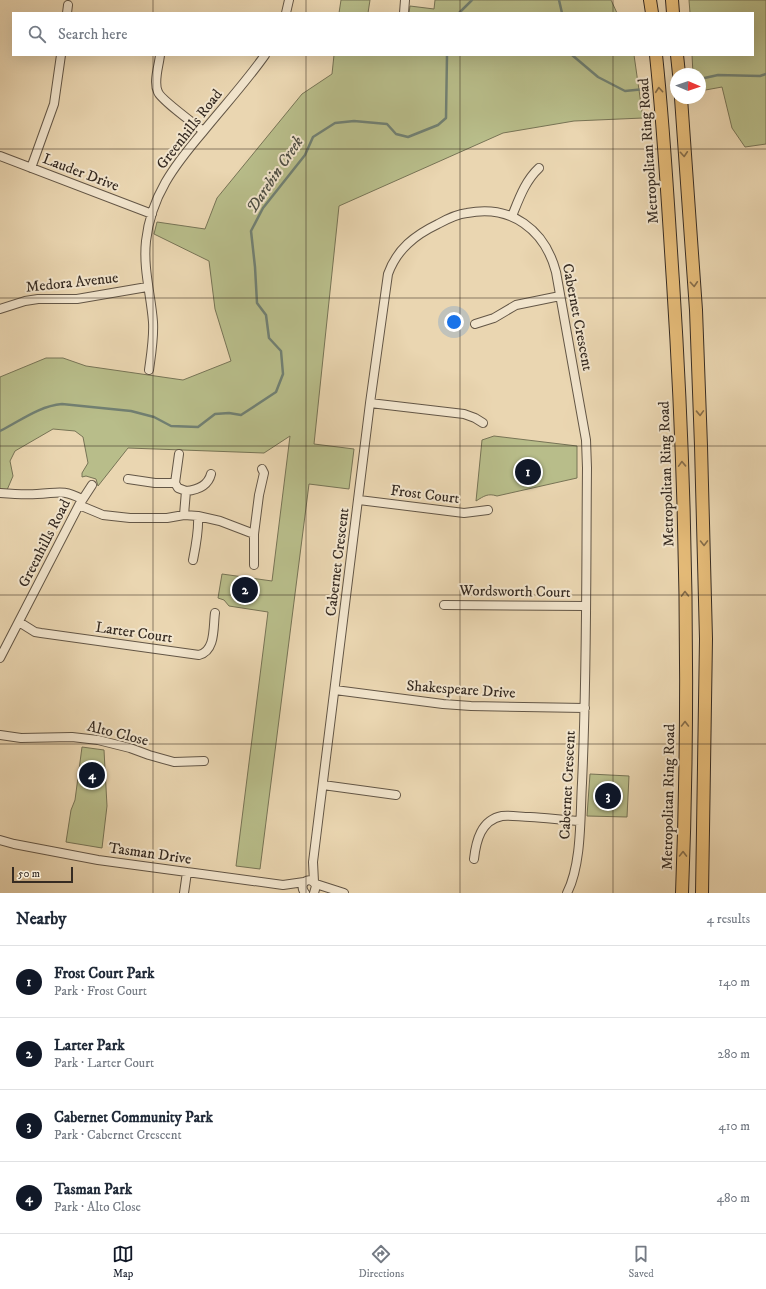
<!DOCTYPE html>
<html lang="en">
<head>
<meta charset="utf-8">
<style>
  :root { --surface:#fff; --page:#f2f2f3; --text:#1f2937; --muted:#747a83; --line:#e0e1e3; --accent:#111827 }
  body { margin:0; font-family:"IM FELL DW Pica",serif; background:var(--page); color:var(--text) }
  .compass { position:absolute; left:670px; top:68px; width:36px; height:36px; border-radius:50%; background:var(--surface); box-shadow:0 4px 16px #0002; rotate:92deg }
  .scale { position:absolute; left:12px; bottom:10px; width:61px; box-sizing:border-box; padding-left:4px; border:2px solid #362b22; border-top:0; font-size:11px; line-height:14px; white-space:nowrap; color:#362b22; -webkit-text-stroke:3px #f1e4cc; paint-order:stroke }
  .you { position:absolute; left:454px; top:322px; width:14px; height:14px; margin:-10px; border:3px solid #fff; border-radius:50%; background:#1a73e8; box-shadow:0 0 0 6px #1a73e833 }
  .badge { display:grid; place-items:center; width:26px; height:26px; border-radius:50%; background:var(--accent); color:#fff; font-size:13px; font-weight:700 }
  .pin { position:absolute; translate:-50% -50%; border:2px solid #fff; box-shadow:0 1px 4px #0006 }
  .list { margin:0; padding:0; list-style:none }
  h2 { display:flex; justify-content:space-between; align-items:center; height:52px; margin:0; padding:0 16px; font-size:17px }
  h2 small { font-size:13px; font-weight:400; color:var(--muted) }
  .list li { display:grid; grid-template-columns:26px 1fr auto; gap:12px; align-items:center; box-sizing:border-box; height:72px; padding:0 16px; border-top:1px solid var(--line) }
  .list b { display:block; font-size:15px; white-space:nowrap }
  .list p { margin:0; font-size:13px; white-space:nowrap; color:var(--muted) }
  .list em { font-size:13px; font-style:normal; color:var(--muted) }
  .icon { flex:none; width:22px; height:22px; fill:none; stroke:currentColor; stroke-width:2; stroke-linecap:round; stroke-linejoin:round }
  .map { position:relative; flex:none; width:766px; height:893px; overflow:hidden }
  .search { position:absolute; background:var(--surface); box-shadow:0 4px 16px #0002; left:12px; right:12px; top:12px; height:44px; display:flex; align-items:center; gap:10px; box-sizing:border-box; padding:0 14px; border-radius:0px; color:var(--muted); font-size:15px }
  .sheet { height:340px; background:var(--surface) }
  nav { display:flex; justify-content:space-around; align-items:center; box-sizing:border-box; height:56px; border-top:1px solid var(--line); background:var(--surface); font-size:11px; color:var(--muted) }
  nav a { display:grid; justify-items:center; gap:2px }
  nav .on { color:var(--accent) }
  .map>svg:first-child { display:block }
  .green { fill:#b8bd8a; stroke:#777456 }
  .lines { fill:none; stroke-linecap:round; stroke-linejoin:round }
  .stream { stroke:#718073; stroke-width:2.5 }
  .minor-casing { stroke:#635646; stroke-width:10 }
  .highway-casing { stroke:#362b22; stroke-width:14 }
  .minor { stroke:#f1e4cc; stroke-width:8 }
  .highway { stroke:#e5bb78; stroke-width:12 }
  .oneway { stroke:#856c49 }
  .grid { fill:none; stroke:#362b22; stroke-width:1; stroke-opacity:0.55 }
  .labels { text-anchor:middle; stroke-width:4; stroke-linejoin:round; paint-order:stroke }
  .street-label { font-size:15px; fill:#362b22; stroke:#f1e4cc }
  .water-label { font-size:16px; font-style:italic; fill:#4e4e44; stroke:#f1e4cc }
</style>
</head>
<body>
<div class="map">
<svg width="766" height="893" viewBox="0 0 766 893">
  <rect width="100%" height="100%" fill="#ead6b1"/>
  <filter id="stains"><feTurbulence type="fractalNoise" baseFrequency=".005" numOctaves="4"/><feColorMatrix values="0 0 0 0 .2 0 0 0 0 .09 0 0 0 0 .02 0 0 0 .5 -.17"/></filter>
  <radialGradient id="worn" r=".72"><stop offset=".6" stop-color="#630" stop-opacity="0"/><stop offset="1" stop-color="#630" stop-opacity=".3"/></radialGradient>
  <path class="green" d="M 341,0 L 370,0 L 368,13 L 339,13 Z
    M 435,0 L 611,0 L 617,13 L 409,13 L 410,6 L 434,9 Z
    M 689,0 L 766,0 L 766,144 L 745,147 L 732,128 L 722,87 L 700,91 L 700,74 L 693,74 L 692,55 L 753,55 L 753,13 L 690,13 Z
    M 334,55 L 634,55 L 643,118 L 574,121 L 503,133 L 339,206 L 314,444 L 354,449 L 349,489 L 309,484 L 260,869 L 236,866 L 268,612 L 229,606 L 224,600 L 218,598 L 222,574 L 272,581 L 290,436 L 264,453 L 128,448 L 98,486 L 96,479 L 86,476 L 82,477 L 82,473 L 88,463 L 83,437 L 75,431 L 53,429 L 15,451 L 10,461 L 13,476 L 7,490 L 0,490 L 0,377 L 46,358 L 63,358 L 86,366 L 183,380 L 231,361 L 215,309 L 209,261 L 154,234 L 157,222 L 205,229 L 217,198 L 302,94 L 332,74 Z
    M 494,436 L 577,446 L 577,478 L 497,496 C 488,493 484,496 476,501 L 482,440 Z
    M 82,747 L 104,750 L 107,806 L 102,848 L 66,842 L 71,810 L 75,800 Z
    M 590,774 L 629,776 L 627,817 L 587,816 Z"/>
  <g class="lines">
    <path class="stream" d="M 559,0 L 562,13
      M 459,13 L 472,0
      M 572,55 L 598,77 L 625,91 L 645,89
      M 700,79 L 718,75 L 760,76 L 766,74
      M 0,431 C 20,421 39,406 62,404 L 131,411 L 154,417 L 171,426 L 198,427 L 215,414 L 229,413 L 241,415 L 276,392 L 283,374 L 281,351 L 269,338 L 266,315 L 257,303 L 255,267 L 251,231 L 263,208 L 305,155 L 313,137 L 335,123 L 354,121 L 387,124 L 396,134 L 408,137 L 438,125 L 446,118 L 447,55"/>
    <defs>
      <path id="minor" d="M 67,13 L 68,5
        M 286,13 L 289,0
        M 404,13 L 405,0
        M 160,55 C 159,66 153,82 158,92 C 161,100 195,124 203,131
        M 0,156 L 152,214
        M 31,168 L 54,104 L 61,55
        M 512,216 C 519,199 525,181 539,168
        M 0,309 L 25,301 L 38,299 L 77,299 L 147,287
        M 475,324 L 494,318 L 516,305 L 560,296
        M 149,370 C 151,355 154,338 153,322 C 151,295 143,269 146,241 C 151,196 174,166 202,133 C 223,107 246,82 265,55
        M 370,403 L 464,414 L 475,418 L 483,423
        M 179,454 L 175,483 L 178,488 L 186,491 L 184,515
        M 128,479 L 155,483 L 175,483
        M 186,491 C 197,490 208,486 211,474
        M 0,493 C 12,494 25,495 37,494 C 59,493 62,489 82,499
        M 359,500 L 464,513 L 488,510
        M 79,505 L 103,515 L 130,518 L 167,518 L 184,515 L 198,516 L 220,521 L 254,534
        M 193,560 C 196,545 199,531 198,516
        M 254,565 L 254,534 L 259,495 L 264,473 L 262,469
        M 444,605 L 586,606
        M 19,622 L 35,632 L 41,633 L 199,655 C 216,651 213,626 215,613
        M 0,658 L 79,505 L 92,485
        M 335,690 L 443,704 L 471,706 L 585,708
        M 0,735 L 21,738 L 72,737 L 98,740 L 130,748 L 149,755 L 174,762 L 204,761
        M 323,785 L 396,795
        M 0,840 L 14,844 L 98,860 L 187,872 L 283,885 L 304,882
        M 474,859 C 476,841 481,820 502,816 C 511,815 521,817 530,817 C 547,818 563,820 580,821
        M 314,882 L 313,862 L 370,403 L 388,274 C 397,249 415,235 438,224 C 447,219 457,214 467,213 C 511,204 545,230 556,272 L 586,440 L 587,468 C 586,573 587,678 582,783 C 580,816 582,864 567,893
        M 316,884 L 344,893
        M 184,893 L 187,872
        M 305,893 C 297,883 311,874 316,886 L 314,893"/>
      <path id="highway" d="M 650,0 L 652,13
        M 672,0 L 673,13
        M 656,55 C 664,130 668,206 673,282 C 686,485 690,690 682,893
        M 677,55 L 679,74
        M 681,98 L 696,310 L 701,446 L 706,639 L 702,893"/>
    </defs>
    <use href="#minor" class="minor-casing"/>
    <use href="#highway" class="highway-casing"/>
    <use href="#minor" class="minor"/>
    <use href="#highway" class="highway"/>
  </g>
  <defs><path id="oneway-chevron" d="M-2-3.5L2.5 0L-2 3.5" fill="none" stroke-width="1.6" stroke-linecap="round" stroke-linejoin="round"/></defs>
  <g class="oneway">
    <use href="#oneway-chevron" transform="translate(659 90) rotate(-95)"/>
    <use href="#oneway-chevron" transform="translate(684 154) rotate(86)"/>
    <use href="#oneway-chevron" transform="translate(694 284) rotate(86)"/>
    <use href="#oneway-chevron" transform="translate(700 413) rotate(88)"/>
    <use href="#oneway-chevron" transform="translate(682 464) rotate(-92)"/>
    <use href="#oneway-chevron" transform="translate(704 543) rotate(89)"/>
    <use href="#oneway-chevron" transform="translate(685 594) rotate(-91)"/>
    <use href="#oneway-chevron" transform="translate(685 724) rotate(-90)"/>
    <use href="#oneway-chevron" transform="translate(683 854) rotate(-89)"/>
  </g>
  <path class="grid" d="M 153,0 L 153,13M 306,0 L 306,13M 460,0 L 460,13M 613,0 L 613,13M 153,55 L 153,893M 306,55 L 306,893M 460,55 L 460,893M 613,55 L 613,893M 0,149 L 766,149M 0,298 L 766,298M 0,446 L 766,446M 0,595 L 766,595M 0,744 L 766,744"/>
  <g class="labels">
    <g class="street-label">
      <text transform="translate(189 129) rotate(-52)" y="5">Greenhills Road</text>
      <text transform="translate(648 151) rotate(-94)" y="5">Metropolitan Ring Road</text>
      <text transform="translate(81 172) rotate(21)" y="5">Lauder Drive</text>
      <text transform="translate(72 282) rotate(-6)" y="5">Medora Avenue</text>
      <text transform="translate(578 317) rotate(79)" y="5">Cabernet Crescent</text>
      <text transform="translate(666 474) rotate(-92)" y="5">Metropolitan Ring Road</text>
      <text transform="translate(425 494) rotate(7)" y="5">Frost Court</text>
      <text transform="translate(44 543) rotate(-63)" y="5">Greenhills Road</text>
      <text transform="translate(337 562) rotate(-83)" y="5">Cabernet Crescent</text>
      <text transform="translate(515 591) rotate(1)" y="5">Wordsworth Court</text>
      <text transform="translate(134 632) rotate(8)" y="5">Larter Court</text>
      <text transform="translate(461 689) rotate(4)" y="5">Shakespeare Drive</text>
      <text transform="translate(118 733) rotate(14)" y="5">Alto Close</text>
      <text transform="translate(567 785) rotate(-87)" y="5">Cabernet Crescent</text>
      <text transform="translate(668 797) rotate(-89)" y="5">Metropolitan Ring Road</text>
      <text transform="translate(150 853) rotate(8)" y="5">Tasman Drive</text>
    </g>
    <g class="water-label">
      <text transform="translate(274 174) rotate(-56)" y="6">Darebin Creek</text>
    </g>
  </g>
  <rect width="100%" height="100%" filter="url(#stains)"/>
  <rect width="100%" height="100%" fill="url(#worn)"/>
</svg>
<svg class="compass" viewBox="-18 -18 36 36"><path d="M0-13l5 13h-10z" fill="#e53935"/><path d="M0 13l5-13h-10z" fill="#747a83"/></svg>
<div class="scale">50 m</div>
<div class="you"></div>
<div class="pin badge" style="left:528px;top:472px">1</div>
<div class="pin badge" style="left:245px;top:590px">2</div>
<div class="pin badge" style="left:608px;top:796px">3</div>
<div class="pin badge" style="left:92px;top:775px">4</div>
<div class="search"><svg class="icon" aria-label="search" viewBox="0 0 24 24"><circle cx="10" cy="10" r="6"/><path d="M15 15l6 6"/></svg>Search here</div>
</div>
<section class="sheet">
<h2>Nearby<small>4 results</small></h2>
<ul class="list">
<li><span class="badge">1</span><div><b>Frost Court Park</b><p>Park · Frost Court</p></div><em>140 m</em></li>
<li><span class="badge">2</span><div><b>Larter Park</b><p>Park · Larter Court</p></div><em>280 m</em></li>
<li><span class="badge">3</span><div><b>Cabernet Community Park</b><p>Park · Cabernet Crescent</p></div><em>410 m</em></li>
<li><span class="badge">4</span><div><b>Tasman Park</b><p>Park · Alto Close</p></div><em>480 m</em></li>
</ul>
</section>
<nav>
<a class="on"><svg class="icon" aria-label="map" viewBox="0 0 24 24"><path d="M3 6l6-2 6 2 6-2v14l-6 2-6-2-6 2zM9 4v14M15 6v14"/></svg>Map</a>
<a><svg class="icon" aria-label="directions" viewBox="0 0 24 24"><path d="M12 3l9 9-9 9-9-9zM9 14v-3h6M13 9l2 2-2 2"/></svg>Directions</a>
<a><svg class="icon" aria-label="saved" viewBox="0 0 24 24"><path d="M7 4h10v16l-5-4-5 4z"/></svg>Saved</a>
</nav>
</body>
</html>
